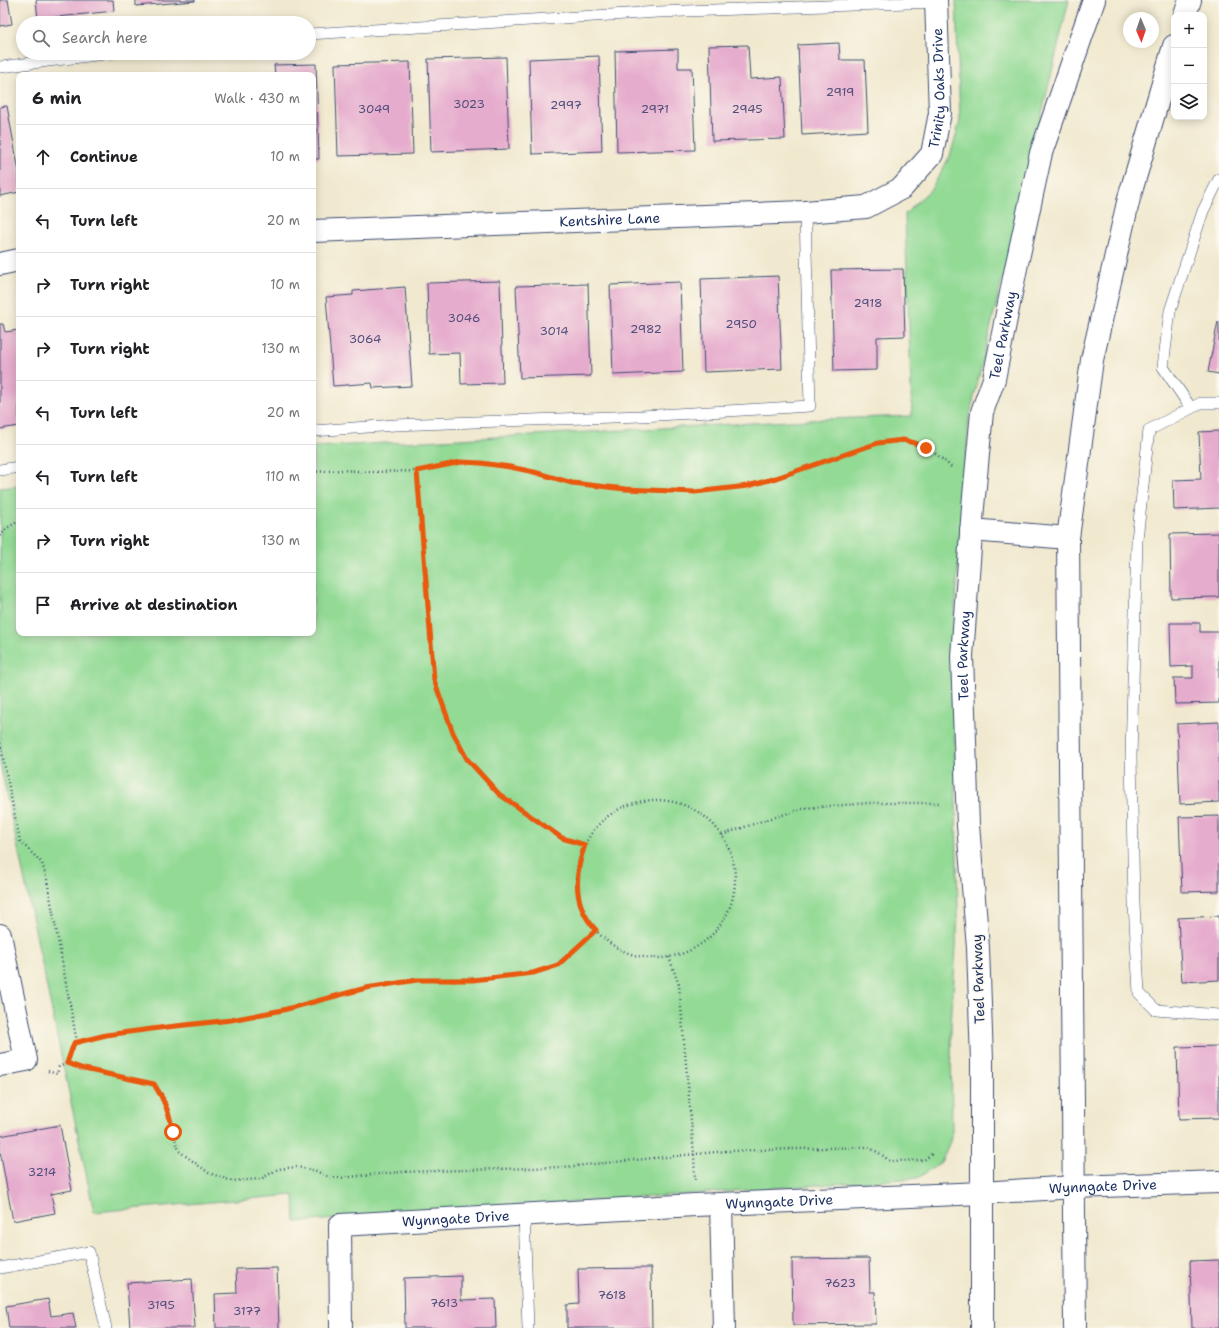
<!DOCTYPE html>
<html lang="en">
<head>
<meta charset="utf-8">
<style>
  :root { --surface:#fff; --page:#f2f2f2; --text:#202124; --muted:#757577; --line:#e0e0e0 }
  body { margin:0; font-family:"Shantell Sans",sans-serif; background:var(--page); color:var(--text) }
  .controls { position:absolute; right:12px; top:12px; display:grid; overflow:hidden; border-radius:8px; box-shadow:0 2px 10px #0003 }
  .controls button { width:36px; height:36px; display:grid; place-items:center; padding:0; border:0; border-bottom:1px solid var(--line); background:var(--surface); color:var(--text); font:20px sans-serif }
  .compass { position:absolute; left:1123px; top:12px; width:36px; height:36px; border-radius:50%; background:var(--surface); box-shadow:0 2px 10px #0003; rotate:178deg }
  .stop { position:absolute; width:12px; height:12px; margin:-9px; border:3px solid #ea580c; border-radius:50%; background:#fff }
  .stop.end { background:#ea580c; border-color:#fff; box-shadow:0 1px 4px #0008 }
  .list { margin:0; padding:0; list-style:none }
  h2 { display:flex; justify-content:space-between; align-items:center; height:52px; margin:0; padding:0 16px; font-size:17px }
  h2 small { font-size:13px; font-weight:400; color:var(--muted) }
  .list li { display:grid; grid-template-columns:26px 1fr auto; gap:12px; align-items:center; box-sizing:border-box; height:64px; padding:0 16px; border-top:1px solid var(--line) }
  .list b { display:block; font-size:15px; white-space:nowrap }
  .list em { font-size:13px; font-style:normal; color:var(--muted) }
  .icon { flex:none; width:22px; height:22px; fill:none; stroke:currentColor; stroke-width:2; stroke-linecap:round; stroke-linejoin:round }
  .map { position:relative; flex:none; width:1219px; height:1328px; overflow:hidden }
  .search { position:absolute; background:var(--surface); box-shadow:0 2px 10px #0003; left:16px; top:16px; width:300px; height:44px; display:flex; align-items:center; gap:10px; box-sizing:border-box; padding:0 14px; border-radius:22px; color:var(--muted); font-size:15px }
  .panel { position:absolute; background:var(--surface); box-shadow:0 2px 10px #0003; left:16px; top:72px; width:300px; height:564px; border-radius:8px }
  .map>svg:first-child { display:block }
  .green { fill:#93da95; stroke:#57847a }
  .building { fill:#e6accd }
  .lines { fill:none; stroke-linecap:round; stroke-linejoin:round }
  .lane-casing { stroke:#3b4b6f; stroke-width:12 }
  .street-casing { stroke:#3b4b6f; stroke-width:24 }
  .secondary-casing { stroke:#3b4b6f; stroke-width:24 }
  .path { stroke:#3b4b6f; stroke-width:2.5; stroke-dasharray:1 3; stroke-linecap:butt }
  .lane { stroke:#fff; stroke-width:11 }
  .street { stroke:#fff; stroke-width:22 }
  .secondary { stroke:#fff; stroke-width:22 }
  .route { stroke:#ea580c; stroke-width:5 }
  .labels { text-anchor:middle; stroke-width:3; stroke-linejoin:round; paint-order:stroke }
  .number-label { font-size:12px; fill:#4e4e7a }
  .street-label { font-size:14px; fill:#1b2f5e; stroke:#fbf7ec }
</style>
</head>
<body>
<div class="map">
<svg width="1219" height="1328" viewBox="0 0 1219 1328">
  <rect width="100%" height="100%" fill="#fbf7ec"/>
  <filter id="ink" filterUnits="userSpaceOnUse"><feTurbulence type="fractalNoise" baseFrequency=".025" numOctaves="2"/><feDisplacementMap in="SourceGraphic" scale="8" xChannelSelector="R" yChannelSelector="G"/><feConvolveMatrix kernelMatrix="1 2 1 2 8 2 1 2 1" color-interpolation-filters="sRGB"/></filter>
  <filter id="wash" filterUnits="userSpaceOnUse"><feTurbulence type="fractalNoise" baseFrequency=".012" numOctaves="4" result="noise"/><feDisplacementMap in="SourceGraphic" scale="16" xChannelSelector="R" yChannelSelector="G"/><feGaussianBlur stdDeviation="0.9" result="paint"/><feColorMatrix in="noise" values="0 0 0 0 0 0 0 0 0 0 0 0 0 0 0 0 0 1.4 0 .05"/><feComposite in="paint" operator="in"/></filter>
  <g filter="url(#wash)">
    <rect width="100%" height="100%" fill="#f1e9cf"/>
    <path class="green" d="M 956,0 L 1069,0 L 969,418 L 953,638 L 958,916 L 951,1024 L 952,1137 L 941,1162 L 918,1178 L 295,1222 L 294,1195 L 94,1212 L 0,763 L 0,488 L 19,486 L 19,633 L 313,633 L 313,447 L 827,419 L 912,416 L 905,214 L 932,188 L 950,156 L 960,121 Z"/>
    <g id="blocks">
      <path class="building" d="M 0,0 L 8,0 L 12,24 L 0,26 Z
        M 36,0 L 113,0 L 114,11 L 38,19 Z
        M 136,0 L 195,0 L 195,1 L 136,6 Z
        M 839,43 L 840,60 L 865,60 L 868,131 L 802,135 L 798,45 Z
        M 748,45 L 750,79 L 782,77 L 785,139 L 712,141 L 709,46 Z
        M 678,49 L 678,68 L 692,68 L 695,150 L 617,152 L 615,51 Z
        M 599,56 L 602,151 L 532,154 L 529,59 Z
        M 506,57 L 509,149 L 431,152 L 428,59 Z
        M 410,62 L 413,154 L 338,156 L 335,64 Z
        M 316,64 L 319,159 L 313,159 L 313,75 L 275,75 L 274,65 Z
        M 7,106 L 19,172 L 19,192 L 0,196 L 0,107 Z
        M 903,269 L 905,336 L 877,337 L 877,370 L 834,371 L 831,270 Z
        M 778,276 L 782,369 L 704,372 L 701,279 Z
        M 500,281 L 503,383 L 461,384 L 460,353 L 429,354 L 427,283 Z
        M 680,282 L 683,372 L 613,375 L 610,285 Z
        M 588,284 L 591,376 L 520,378 L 516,286 Z
        M 405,287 L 412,386 L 373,388 L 372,383 L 333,386 L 326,297 L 353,295 L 353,291 Z
        M 1218,321 L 1219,322 L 1219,374 L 1208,372 Z
        M 0,324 L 3,324 L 5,332 L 19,330 L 19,426 L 0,429 Z
        M 313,369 L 314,369 L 315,385 L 313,386 Z
        M 1219,431 L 1219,508 L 1174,510 L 1173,480 L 1201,479 L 1199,432 Z
        M 1219,533 L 1219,597 L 1171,598 L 1170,534 Z
        M 1170,623 L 1200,623 L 1200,632 L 1219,632 L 1219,703 L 1175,704 L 1174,678 L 1193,678 L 1193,666 L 1171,667 Z
        M 1219,722 L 1219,802 L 1180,804 L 1177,724 Z
        M 1219,816 L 1219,891 L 1182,892 L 1179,817 Z
        M 1219,916 L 1219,980 L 1182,982 L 1178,918 Z
        M 1219,1046 L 1219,1118 L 1179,1119 L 1177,1047 Z
        M 60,1125 L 72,1190 L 51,1194 L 55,1213 L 13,1221 L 0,1151 L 0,1136 Z
        M 869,1258 L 870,1292 L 875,1292 L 876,1324 L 793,1325 L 792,1259 Z
        M 1219,1260 L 1219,1328 L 1192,1328 L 1190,1261 Z
        M 277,1268 L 279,1328 L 216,1328 L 215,1294 L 237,1293 L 236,1269 Z
        M 651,1268 L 652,1328 L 567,1328 L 567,1305 L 579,1304 L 578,1269 Z
        M 461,1276 L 461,1300 L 495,1299 L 496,1328 L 405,1328 L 404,1278 Z
        M 192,1279 L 195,1328 L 130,1328 L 127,1283 Z
        M 48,1299 L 51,1316 L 73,1313 L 76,1328 L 9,1328 L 6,1306 Z"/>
    </g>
  </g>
  <g filter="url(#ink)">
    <use href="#blocks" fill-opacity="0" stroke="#3b4b6f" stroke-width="1"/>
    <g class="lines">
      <defs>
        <path id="lane" d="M 309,34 L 658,12 L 936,2
          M 0,67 L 112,53
          M 1219,403 L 1201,403 L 1149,430 L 1137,540 L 1131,756 L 1134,904 L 1139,993 L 1156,1010 L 1219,1015
          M 1191,408 L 1163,367 L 1170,311 L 1203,211 L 1219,179
          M 313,431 L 395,425 L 641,416 L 810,406 L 805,212
          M 0,470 L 19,467
          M 524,1214 L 528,1328
          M 0,1268 L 89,1252 L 106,1328"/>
        <g id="street">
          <path id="s1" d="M 313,231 L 805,212 L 866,207 L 902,188 L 932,154 L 940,113 L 936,0"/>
          <path d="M 0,264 L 19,260"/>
          <path d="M 0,935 L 26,1060 L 0,1065"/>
          <path d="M 721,1204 L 724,1328"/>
          <path id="s2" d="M 341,1328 L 340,1225 L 695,1205 L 982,1193 L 1074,1187 L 1219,1182"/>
        </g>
        <g id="secondary">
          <path d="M 1185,15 L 1190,0"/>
          <path d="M 971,530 L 1068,538"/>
          <path id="s3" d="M 982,1328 L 982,1060 L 978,948 L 968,825 L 962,656 L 973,507 L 982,412 L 994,379 L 1016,268 L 1041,153 L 1094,0"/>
          <path d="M 1075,1328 L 1068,538 L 1092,360 L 1129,198 L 1174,46"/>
        </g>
      </defs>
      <use href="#lane" class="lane-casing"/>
      <use href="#street" class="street-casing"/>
      <use href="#secondary" class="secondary-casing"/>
      <path class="path" d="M 417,471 L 434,680 L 453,733 L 467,759 L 499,794 L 562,838 L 585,845
        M 313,472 L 342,470 L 370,472 L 417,471 L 461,462 L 481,463 L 510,467 L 534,472 L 572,483 L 625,489 L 695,492 L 748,486 L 776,478 L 878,443 C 910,438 927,444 951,467
        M 0,536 L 7,528 L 19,521
        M 0,743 L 20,841 L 42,863 L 47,880 L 76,1037 L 67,1063
        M577 879a79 79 0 1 1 158 0a79 79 0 1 1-158 0Z
        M 722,835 L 759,822 L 805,808 L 869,803 L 941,803
        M 669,957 L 679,985 L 694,1154 L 695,1180
        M 74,1043 L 106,1035 L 167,1027 L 231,1020 L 283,1010 L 366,988 L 417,980 L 473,979 L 533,973 L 558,965 L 596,930
        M 48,1071 L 57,1074 L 59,1067 L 67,1063 L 83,1069 L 154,1084 L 163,1096 L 170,1116 L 173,1132 L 179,1151 L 209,1173 L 232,1181 L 261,1179 L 278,1169 L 297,1167 L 316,1171 L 329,1177 L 340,1178 L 400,1172 L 564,1167 L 726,1151 L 863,1147 L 868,1147 L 879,1153 L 890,1161 L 924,1160 L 933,1153"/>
      <use href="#lane" class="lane"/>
      <use href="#street" class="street"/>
      <use href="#secondary" class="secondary"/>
    </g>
  </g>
  <g class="lines" filter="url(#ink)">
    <path class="route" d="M 173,1132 C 170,1114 164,1099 154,1084 L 84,1069 L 67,1063 L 74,1043 L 106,1035 L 167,1027 L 231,1020 L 283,1010 L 366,988 L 417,980 L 473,980 L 533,973 L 558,965 L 596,930 C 573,906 574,875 585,845 L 562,838 L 499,794 L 467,759 L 453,733 L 434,680 L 417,471 L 461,462 L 481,463 L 510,467 L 534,472 L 572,483 L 625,489 L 695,492 L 748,486 L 776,478 L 878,443 L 903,440 L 915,443 L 926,448"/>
  </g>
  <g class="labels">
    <g class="number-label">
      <text x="840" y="96">2919</text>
      <text x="469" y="108">3023</text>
      <text x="566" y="109">2997</text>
      <text x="374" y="113">3049</text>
      <text x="655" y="113">2971</text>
      <text x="747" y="113">2945</text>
      <text x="868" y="307">2918</text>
      <text x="464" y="322">3046</text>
      <text x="741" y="328">2950</text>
      <text x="646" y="333">2982</text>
      <text x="554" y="335">3014</text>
      <text x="365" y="343">3064</text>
      <text x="42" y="1176">3214</text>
      <text x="840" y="1287">7623</text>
      <text x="612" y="1299">7618</text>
      <text x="444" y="1307">7613</text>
      <text x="161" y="1309">3195</text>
      <text x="247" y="1315">3177</text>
    </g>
    <g class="street-label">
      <text dy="5" stroke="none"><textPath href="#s1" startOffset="706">Trinity Oaks Drive</textPath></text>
      <text dy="5" stroke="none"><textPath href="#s1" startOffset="297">Kentshire Lane</textPath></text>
      <text dy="5" stroke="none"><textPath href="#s3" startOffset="997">Teel Parkway</textPath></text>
      <text dy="5" stroke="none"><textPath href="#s3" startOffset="673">Teel Parkway</textPath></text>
      <text transform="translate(978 979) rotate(-92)" y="5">Teel Parkway</text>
      <text dy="5" stroke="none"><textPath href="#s2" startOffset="867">Wynngate Drive</textPath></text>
      <text dy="5" stroke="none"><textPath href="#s2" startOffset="543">Wynngate Drive</textPath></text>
      <text dy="5" stroke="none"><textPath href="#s2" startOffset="219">Wynngate Drive</textPath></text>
    </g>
  </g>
</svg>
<div class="controls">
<button>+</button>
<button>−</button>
<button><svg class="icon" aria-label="layers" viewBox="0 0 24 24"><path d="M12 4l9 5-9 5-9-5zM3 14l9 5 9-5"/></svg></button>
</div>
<svg class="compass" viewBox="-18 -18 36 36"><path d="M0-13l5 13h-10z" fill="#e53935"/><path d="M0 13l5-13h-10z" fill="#757577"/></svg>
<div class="stop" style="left:173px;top:1132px"></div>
<div class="stop end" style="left:926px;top:448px"></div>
<div class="search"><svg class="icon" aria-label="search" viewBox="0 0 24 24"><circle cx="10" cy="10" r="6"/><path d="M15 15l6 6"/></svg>Search here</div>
<section class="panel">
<h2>6 min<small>Walk · 430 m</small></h2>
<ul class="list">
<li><svg class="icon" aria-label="ahead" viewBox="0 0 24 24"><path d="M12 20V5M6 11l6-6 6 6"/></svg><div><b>Continue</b></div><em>10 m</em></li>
<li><svg class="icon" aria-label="left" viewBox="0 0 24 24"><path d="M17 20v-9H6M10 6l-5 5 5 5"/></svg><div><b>Turn left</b></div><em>20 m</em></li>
<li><svg class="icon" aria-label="right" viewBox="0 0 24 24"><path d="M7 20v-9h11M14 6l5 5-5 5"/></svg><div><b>Turn right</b></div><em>10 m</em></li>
<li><svg class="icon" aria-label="right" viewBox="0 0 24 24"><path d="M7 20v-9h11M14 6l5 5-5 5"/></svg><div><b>Turn right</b></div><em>130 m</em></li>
<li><svg class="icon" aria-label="left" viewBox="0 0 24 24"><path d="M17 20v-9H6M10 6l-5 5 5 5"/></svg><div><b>Turn left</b></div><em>20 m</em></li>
<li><svg class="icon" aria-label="left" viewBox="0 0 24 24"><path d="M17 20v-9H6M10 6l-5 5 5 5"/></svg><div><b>Turn left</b></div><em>110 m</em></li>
<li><svg class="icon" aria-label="right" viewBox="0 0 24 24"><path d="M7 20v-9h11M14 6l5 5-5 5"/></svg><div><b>Turn right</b></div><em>130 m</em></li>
<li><svg class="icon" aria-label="arrive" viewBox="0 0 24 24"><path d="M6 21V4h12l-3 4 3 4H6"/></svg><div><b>Arrive at destination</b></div></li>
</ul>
</section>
</div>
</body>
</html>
